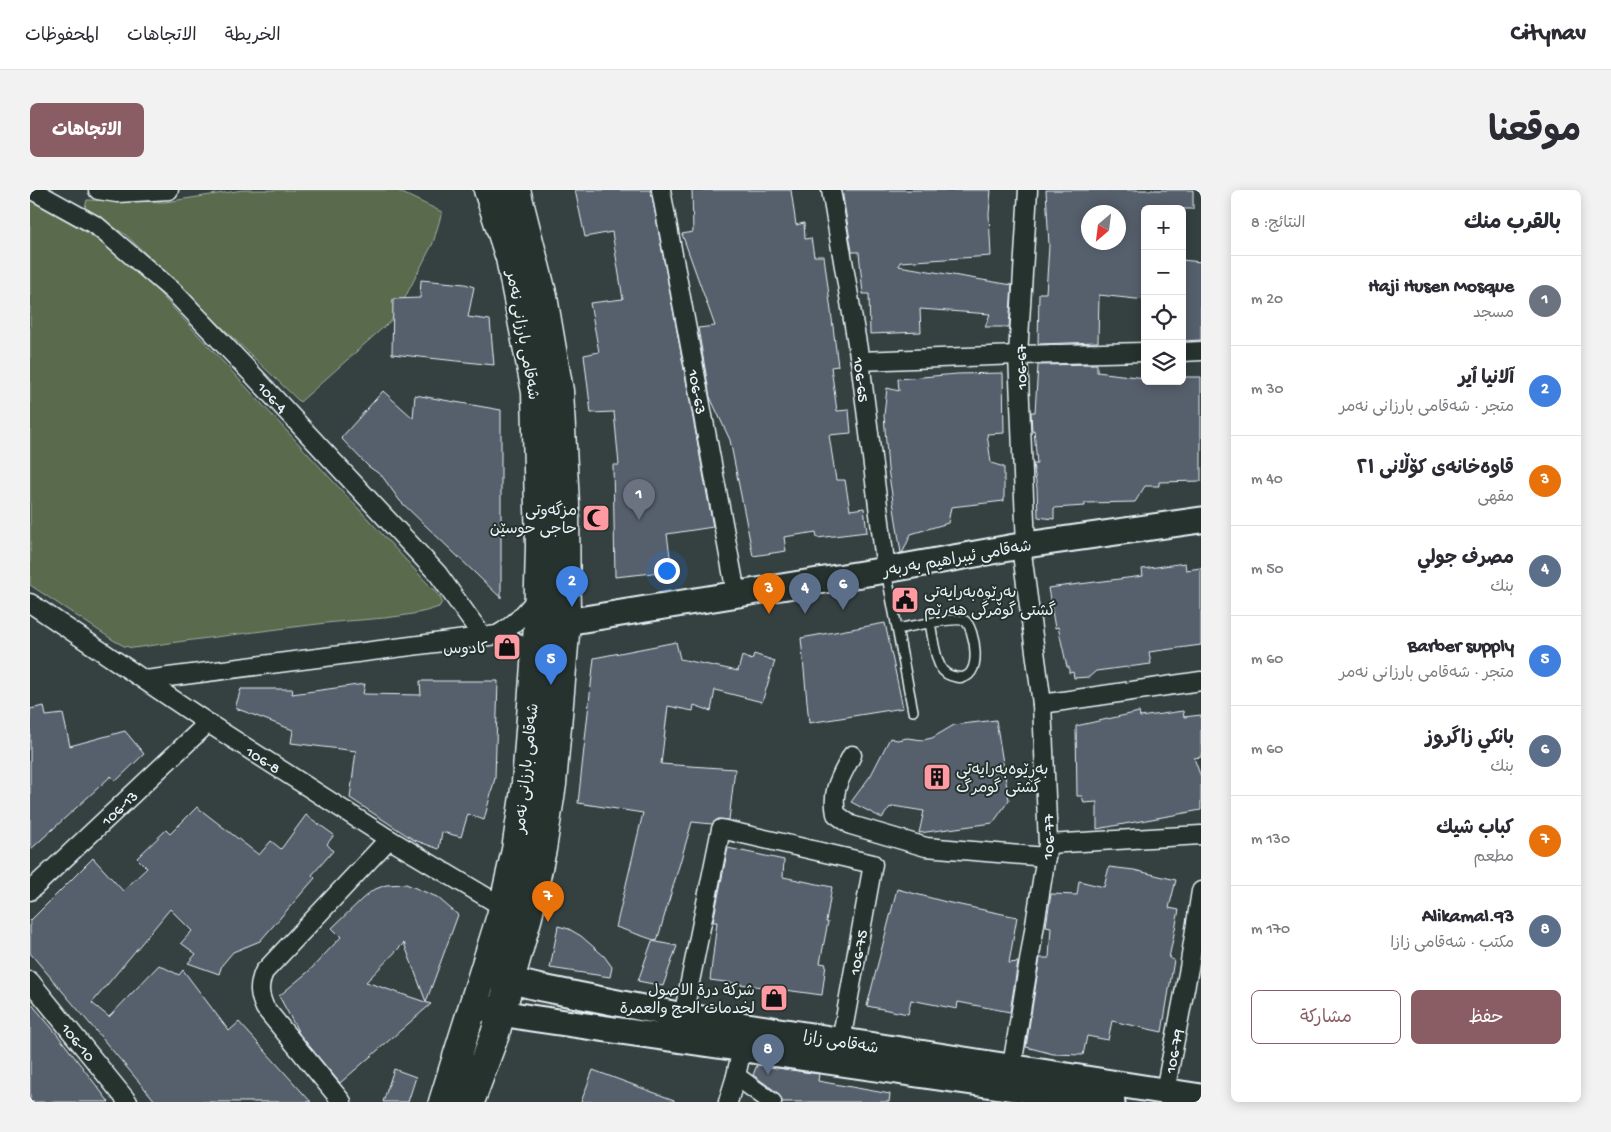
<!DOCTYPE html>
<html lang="ar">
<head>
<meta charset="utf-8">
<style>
  :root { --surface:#fff; --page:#f2f2f3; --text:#2b2b33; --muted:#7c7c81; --line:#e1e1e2; --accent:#8a5d65 }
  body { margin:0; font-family:"Gochi Hand","Playpen Sans Arabic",sans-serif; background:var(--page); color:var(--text); direction:rtl }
  .controls { position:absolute; right:15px; top:15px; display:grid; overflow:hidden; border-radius:8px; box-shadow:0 2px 12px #0003 }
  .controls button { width:45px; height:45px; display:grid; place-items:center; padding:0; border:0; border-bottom:1px solid var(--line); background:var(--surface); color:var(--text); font:25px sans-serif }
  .compass { position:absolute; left:1051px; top:15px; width:45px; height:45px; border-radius:50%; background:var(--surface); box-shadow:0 2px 12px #0003; rotate:208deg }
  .you { position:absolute; left:636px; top:380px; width:18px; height:18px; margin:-12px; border:4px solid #fff; border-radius:50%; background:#1a73e8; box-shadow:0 0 0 8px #1a73e833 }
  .badge { display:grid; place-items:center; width:32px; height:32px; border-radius:50%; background:var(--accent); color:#fff; font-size:16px; font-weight:700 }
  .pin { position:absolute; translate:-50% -41px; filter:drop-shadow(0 1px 2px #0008) }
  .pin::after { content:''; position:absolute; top:26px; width:18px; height:15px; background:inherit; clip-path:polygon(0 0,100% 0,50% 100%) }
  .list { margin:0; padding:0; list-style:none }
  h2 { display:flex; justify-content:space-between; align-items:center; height:65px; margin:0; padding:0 20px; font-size:21px }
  h2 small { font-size:16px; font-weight:400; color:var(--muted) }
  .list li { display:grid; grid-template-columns:32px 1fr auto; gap:15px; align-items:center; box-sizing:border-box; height:90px; padding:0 20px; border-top:1px solid var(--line) }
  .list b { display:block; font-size:19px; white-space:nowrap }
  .list p { margin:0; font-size:16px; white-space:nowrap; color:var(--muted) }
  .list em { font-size:16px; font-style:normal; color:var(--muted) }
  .actions { display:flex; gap:10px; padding:15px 20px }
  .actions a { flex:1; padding:11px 0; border:1px solid var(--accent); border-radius:8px; text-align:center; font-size:18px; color:var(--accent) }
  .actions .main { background:var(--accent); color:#fff }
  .icon { flex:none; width:28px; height:28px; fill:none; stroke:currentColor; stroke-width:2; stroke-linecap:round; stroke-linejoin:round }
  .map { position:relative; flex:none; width:1171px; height:912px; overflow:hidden; direction:ltr; border-radius:8px }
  header { display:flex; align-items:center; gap:30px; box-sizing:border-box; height:70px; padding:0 25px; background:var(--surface); border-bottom:1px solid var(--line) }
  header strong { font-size:24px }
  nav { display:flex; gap:28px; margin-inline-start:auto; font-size:18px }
  .intro { display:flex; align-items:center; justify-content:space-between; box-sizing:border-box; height:120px; padding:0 30px }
  h1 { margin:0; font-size:35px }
  .button { padding:12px 22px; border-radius:8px; background:var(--accent); color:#fff; font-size:18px; font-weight:700 }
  main { display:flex; gap:30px; padding:0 30px }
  aside { flex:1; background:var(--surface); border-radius:8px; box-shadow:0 2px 12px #0003 }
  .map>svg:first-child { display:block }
  .green { fill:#5a6b4d; stroke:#a1aea2 }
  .building { fill:#575f6c; stroke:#e8f1f8; fill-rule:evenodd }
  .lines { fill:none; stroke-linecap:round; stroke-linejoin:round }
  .lane-casing { stroke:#e8f1f8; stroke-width:12 }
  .street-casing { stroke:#e8f1f8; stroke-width:21 }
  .secondary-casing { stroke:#e8f1f8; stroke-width:29 }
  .primary-casing { stroke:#e8f1f8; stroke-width:31 }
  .lane { stroke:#26332d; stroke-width:9 }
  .street { stroke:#26332d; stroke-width:18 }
  .secondary { stroke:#26332d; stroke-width:25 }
  .primary { stroke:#26332d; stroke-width:28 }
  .labels { text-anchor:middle; stroke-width:4; stroke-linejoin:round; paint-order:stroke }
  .street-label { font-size:16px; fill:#e8f1f8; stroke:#26332d }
  .poi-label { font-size:16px; fill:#e8f1f8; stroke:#26332d; text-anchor:end }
</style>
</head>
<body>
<header>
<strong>Citynav</strong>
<nav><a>الخريطة</a><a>الاتجاهات</a><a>المحفوظات</a></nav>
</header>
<div class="intro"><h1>موقعنا</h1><a class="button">الاتجاهات</a></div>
<main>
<aside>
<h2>بالقرب منك<small>النتائج: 8</small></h2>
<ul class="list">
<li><span class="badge" style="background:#6b7280">1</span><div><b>Haji Husen Mosque</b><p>مسجد</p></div><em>20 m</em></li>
<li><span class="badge" style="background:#3f7fe0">2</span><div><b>آلانیا ٱير</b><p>متجر · شەقامی بارزانی نەمر</p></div><em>30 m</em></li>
<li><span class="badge" style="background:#e8710a">3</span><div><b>قاوەخانەی کۆڵانی ٢١</b><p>مقهى</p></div><em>40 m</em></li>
<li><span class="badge" style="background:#5c6f8a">4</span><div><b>مصرف جولي</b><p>بنك</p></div><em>50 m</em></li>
<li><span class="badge" style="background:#3f7fe0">5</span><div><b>Barber supply</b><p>متجر · شەقامی بارزانی نەمر</p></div><em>60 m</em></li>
<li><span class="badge" style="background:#5c6f8a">6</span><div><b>بانكي زاگروز</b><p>بنك</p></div><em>60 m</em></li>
<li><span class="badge" style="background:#e8710a">7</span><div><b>كباب شيك</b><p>مطعم</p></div><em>130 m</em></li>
<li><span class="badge" style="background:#5c6f8a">8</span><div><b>Alikamal.93</b><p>مكتب · شەقامی زازا</p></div><em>170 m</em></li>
</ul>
<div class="actions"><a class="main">حفظ</a><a>مشاركة</a></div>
</aside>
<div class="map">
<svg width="1171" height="912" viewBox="0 0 1171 912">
  <rect width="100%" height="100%" fill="#354040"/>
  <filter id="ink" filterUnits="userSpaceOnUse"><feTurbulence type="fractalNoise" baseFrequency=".02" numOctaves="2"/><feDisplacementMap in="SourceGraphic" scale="10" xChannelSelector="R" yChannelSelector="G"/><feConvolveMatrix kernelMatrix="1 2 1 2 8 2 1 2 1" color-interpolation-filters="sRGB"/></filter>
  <g filter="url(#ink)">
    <path class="green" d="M 213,0 L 366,0 L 412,22 L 403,53 L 365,127 L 270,212 L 95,44 L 54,21 L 57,10 L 135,12 Z
      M 0,7 C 39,30 75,53 110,82 L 410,407 L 412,412 L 409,417 C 377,429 331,429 296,433 C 232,441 168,449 103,458 L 94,456 L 83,450 L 0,395 Z"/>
    <path class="building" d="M 545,0 L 621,0 L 683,337 L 637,344 L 642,381 L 585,387 L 583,275 L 589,275 L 584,222 L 561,223 L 554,165 L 569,162 L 560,113 L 593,109 L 582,42 L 555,47 Z
      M 662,0 L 761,0 L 766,35 L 774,33 L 775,49 L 781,48 L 784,66 L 794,66 L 808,176 L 801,177 L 807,221 L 819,220 L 821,243 L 799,245 L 806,290 L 815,290 L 820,320 L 834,318 L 837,342 L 787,348 L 786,342 L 754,347 L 756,361 L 723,366 L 700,250 L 680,207 L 668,138 L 685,136 L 652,44 L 663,42 Z
      M 812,0 L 961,0 L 959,24 L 961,66 L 870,72 L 869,76 L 982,95 L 979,137 L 955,137 L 960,124 L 890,119 L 891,142 L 840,144 L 839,104 L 833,104 L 829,62 L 822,62 Z
      M 1016,0 L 1163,0 L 1163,19 L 1115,19 L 1115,110 L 1069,105 L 1068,152 L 1008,154 L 1009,103 L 1016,103 L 1019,56 ZM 1058,22 L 1088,22 L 1088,52 L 1058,52 Z
      M 1152,70 L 1171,72 L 1171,150 L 1152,151 Z
      M 391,90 L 435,94 L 444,97 L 438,127 L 460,130 L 464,175 L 362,164 L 363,109 L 390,108 Z
      M 1067,174 L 1067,182 L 1115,188 L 1115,191 L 1152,191 L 1152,187 L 1171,187 L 1171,291 L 1129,292 L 1129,296 L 1115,296 L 1105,312 L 1055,313 L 1055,316 L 1024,318 L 1024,329 L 1008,327 L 1007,298 L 1003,274 L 1007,274 L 1004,240 L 1002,241 L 1001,222 L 1005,222 L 1008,175 Z
      M 973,183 L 974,243 L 957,244 L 961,273 L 974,277 L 974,311 L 921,317 L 918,333 L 881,344 L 873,362 L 871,363 L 858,279 L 854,225 L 857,198 L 869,201 L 868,189 L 927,184 Z
      M 353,201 L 383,228 L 385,205 L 471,220 L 471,408 L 370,311 L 352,286 L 338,276 L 311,248 Z
      M 1155,373 L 1156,380 L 1171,378 L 1171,455 L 1119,462 L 1121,474 L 1066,481 L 1059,487 L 1044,488 L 1043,482 L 1039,483 L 1039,477 L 1037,477 L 1028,437 L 1025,438 L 1018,398 L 1113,386 L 1112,379 Z
      M 855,433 L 873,518 L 779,533 L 771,448 Z
      M 646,452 L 650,469 L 708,481 L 712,466 L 722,470 L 724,464 L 745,471 L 732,512 L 685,500 L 681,521 L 664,515 L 663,521 L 638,516 L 631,574 L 705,579 L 699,630 L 688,629 L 682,634 L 662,632 L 627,751 L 586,737 L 613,623 L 548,613 L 564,468 Z
      M 390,491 L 468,491 L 465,588 L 454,630 L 438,624 L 431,647 L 412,642 L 409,659 L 384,650 L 320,608 L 326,561 L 261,553 L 263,540 L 205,518 L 211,499 L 263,499 L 262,504 L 335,494 L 333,504 L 391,505 Z
      M 14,516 L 16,526 L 33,524 L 40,556 L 95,541 L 114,564 L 86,591 L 81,586 L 0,660 L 0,519 Z
      M 1153,521 L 1154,527 L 1171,525 L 1171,567 L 1164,568 L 1171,587 L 1171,620 L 1067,639 L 1067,612 L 1054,613 L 1052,606 L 1047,606 L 1046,536 L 1109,522 L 1110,527 Z
      M 966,530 L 979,610 L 963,633 L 889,643 L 894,621 L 863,616 L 862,618 L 860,617 L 852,628 L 821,612 L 841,585 L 860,548 L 867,550 L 877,548 L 893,550 L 902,548 L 924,535 Z
      M 167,617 L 229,665 L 241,651 L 251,659 L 276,625 L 304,645 L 297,654 L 303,661 L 282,685 L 285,688 L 230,751 L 203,762 L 192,775 L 189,784 L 158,773 L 166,764 L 151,753 L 162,741 L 140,719 L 62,813 L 79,827 L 129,775 L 149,785 L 153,780 L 199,841 L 209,832 L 281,912 L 126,912 L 0,763 L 0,731 L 63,668 L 93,701 L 117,678 L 107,668 L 136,640 L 140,644 Z
      M 698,658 L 754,670 L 753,687 L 802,697 L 796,732 L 798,732 L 790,773 L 796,774 L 792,805 L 680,790 L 687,732 L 683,732 Z
      M 1079,677 L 1104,680 L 1146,690 L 1139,718 L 1149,720 L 1139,768 L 1144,770 L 1132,842 L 1082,831 L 1078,850 L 1057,846 L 1053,865 L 1023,864 L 996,857 L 1010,768 L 1019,768 L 1021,737 L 1016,736 L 1021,704 L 1047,705 L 1049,691 L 1074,697 Z
      M 376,694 L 407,707 L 428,725 L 396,812 L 374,753 L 336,792 L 401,814 L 310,893 L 270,845 L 249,806 L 279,781 L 311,747 L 302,738 L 332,709 L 343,700 L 356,695 Z
      M 867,699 L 916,712 L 987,727 L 979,773 L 988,772 L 980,822 L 928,812 L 927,819 L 881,810 L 878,824 L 837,816 Z
      M 528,736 L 539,739 L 551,746 L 574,766 L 582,777 L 580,787 L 520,778 Z
      M 622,751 L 647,756 L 633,796 L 608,791 Z
      M 0,812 L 26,843 L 79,912 L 0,912 Z
      M 727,875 L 789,884 L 788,891 L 860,904 L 859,912 L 752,912 L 748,903 L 723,885 Z
      M 364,879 L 386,887 L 378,912 L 353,912 Z
      M 563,880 L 644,910 L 644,912 L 551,912 Z"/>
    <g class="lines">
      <defs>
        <path id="lane" d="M 856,381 L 883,521
          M 867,439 C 879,437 926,426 935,431 C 944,436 956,493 926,487 C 920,486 914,483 911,478 C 904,465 903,447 900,433"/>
        <g id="street">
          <path id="s1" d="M 2,0 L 67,36 L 143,101 L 223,185 L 408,384 L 453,447"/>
          <path d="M 68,0 L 87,3 L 139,0"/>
          <path id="s2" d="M 631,0 L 706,403"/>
          <path id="s3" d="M 801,0 L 830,171 L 856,380"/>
          <path d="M 1152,162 L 1171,161"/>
          <path d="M 830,171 L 988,165 L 1115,162"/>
          <path d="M 996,355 L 988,165 L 998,0"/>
          <path id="s4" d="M 0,413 L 178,533 L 359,649 L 473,717"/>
          <path d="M 467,445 L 484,451 L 505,468"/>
          <path d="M 115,490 L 467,445 C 485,435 497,422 508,406"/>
          <path d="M 1012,514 L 1171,491"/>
          <path d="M 822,565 C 811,587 801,599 806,624 L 821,635 L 896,657 L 1016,667"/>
          <path d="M 1018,654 L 1171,645"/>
          <path id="s5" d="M 0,701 L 178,533"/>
          <path id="s6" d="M 0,791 L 98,912"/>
          <path d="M 653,826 L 691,639 L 843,674 L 811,851"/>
          <path id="s7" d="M 982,876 L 1018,654 L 1012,514 L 991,356"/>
          <path d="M 706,886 L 742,912"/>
          <path id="s8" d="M 1135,901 L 1159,778 L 1171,701"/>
          <path d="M 312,912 L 235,818 C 229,805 228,796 234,782 L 359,649"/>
          <path d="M 698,912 L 706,886 L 712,858"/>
        </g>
        <path id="secondary" d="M 536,432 L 856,380 L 996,355 L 1171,330
          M 462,786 L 507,797 L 653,826 L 1171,907
          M 451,817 L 471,823 L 501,828 L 1082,912"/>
        <path id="primary" d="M 413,912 L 471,726 L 486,660 L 496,593 L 508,436 L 510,355 L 506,202 L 480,68 L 458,0
          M 440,912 L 465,844 L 498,726 L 512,659 L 522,594 L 536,432 L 535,314 L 529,201 L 513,107 L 486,0"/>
      </defs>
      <use href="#lane" class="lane-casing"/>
      <use href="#street" class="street-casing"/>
      <use href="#secondary" class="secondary-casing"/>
      <use href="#primary" class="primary-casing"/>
      <use href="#lane" class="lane"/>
      <use href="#street" class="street"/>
      <use href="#secondary" class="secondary"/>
      <use href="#primary" class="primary"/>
    </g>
  </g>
  <defs>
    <symbol id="mosque-square" viewBox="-11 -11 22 22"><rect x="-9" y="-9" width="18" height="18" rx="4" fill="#ff9aa2" stroke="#26332d"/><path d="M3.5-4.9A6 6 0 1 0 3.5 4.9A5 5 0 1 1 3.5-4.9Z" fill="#111"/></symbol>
    <symbol id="civic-square" viewBox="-11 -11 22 22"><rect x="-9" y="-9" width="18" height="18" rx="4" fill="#ff9aa2" stroke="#26332d"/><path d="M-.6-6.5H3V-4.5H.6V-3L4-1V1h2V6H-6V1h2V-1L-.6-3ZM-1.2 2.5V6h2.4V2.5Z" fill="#111"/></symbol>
    <symbol id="shop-square" viewBox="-11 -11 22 22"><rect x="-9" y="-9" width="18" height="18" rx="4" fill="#ff9aa2" stroke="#26332d"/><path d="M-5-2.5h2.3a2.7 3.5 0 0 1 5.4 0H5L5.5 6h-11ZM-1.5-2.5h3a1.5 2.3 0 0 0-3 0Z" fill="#111"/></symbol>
    <symbol id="building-square" viewBox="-11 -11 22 22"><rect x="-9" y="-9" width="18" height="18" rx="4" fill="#ff9aa2" stroke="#26332d"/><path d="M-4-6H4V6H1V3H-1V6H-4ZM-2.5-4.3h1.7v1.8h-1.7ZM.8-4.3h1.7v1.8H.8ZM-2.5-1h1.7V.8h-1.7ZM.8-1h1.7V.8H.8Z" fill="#111"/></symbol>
  </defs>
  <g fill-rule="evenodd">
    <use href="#mosque-square" x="550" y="312" width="32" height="32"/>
    <use href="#civic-square" x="859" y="394" width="32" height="32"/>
    <use href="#shop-square" x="461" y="441" width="32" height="32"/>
    <use href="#building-square" x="891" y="571" width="32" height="32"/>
    <use href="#shop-square" x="728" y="792" width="32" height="32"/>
  </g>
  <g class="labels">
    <g class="street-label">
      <text transform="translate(494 145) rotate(80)" y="6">شەقامی بارزانی نەمر</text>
      <text transform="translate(990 177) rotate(-91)" y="6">106-67</text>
      <text dy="6" stroke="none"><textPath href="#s3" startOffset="192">106-65</textPath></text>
      <text dy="6" stroke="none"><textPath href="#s2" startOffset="205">106-63</textPath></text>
      <text dy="6" stroke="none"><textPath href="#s1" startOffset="320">106-4</textPath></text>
      <text transform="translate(927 367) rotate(-10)" y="6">شەقامی ئیبراهیم بەربەر</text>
      <text dy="6" stroke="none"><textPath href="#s4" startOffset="281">106-8</textPath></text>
      <text transform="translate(495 578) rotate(-84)" y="6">شەقامی بارزانی نەمر</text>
      <text dy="6" stroke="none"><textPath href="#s5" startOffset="122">106-13</textPath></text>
      <text dy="6" stroke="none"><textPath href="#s7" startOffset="232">106-77</textPath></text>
      <text transform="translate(827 762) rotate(-80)" y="6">106-75</text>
      <text transform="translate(811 851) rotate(9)" y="6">شەقامی زازا</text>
      <text dy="6" stroke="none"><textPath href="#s6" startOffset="78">106-10</textPath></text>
      <text dy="6" stroke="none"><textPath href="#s8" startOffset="41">106-79</textPath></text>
    </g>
    <g class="poi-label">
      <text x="547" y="325">مزگەوتی<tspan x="547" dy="18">حاجی حوسێن</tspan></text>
      <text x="894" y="407" text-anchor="start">بەڕێوەبەرایەتی<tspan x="894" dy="18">گشتی گومرگی هەرێم</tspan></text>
      <text x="458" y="463">كادوس</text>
      <text x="926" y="584" text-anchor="start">بەڕێوەبەرایەتی<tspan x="926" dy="18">گشتی گومرگ</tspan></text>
      <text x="725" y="805">شركة درة الاصول<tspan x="725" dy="18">لخدمات الحج والعمرة</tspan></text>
    </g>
  </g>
</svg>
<div class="controls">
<button>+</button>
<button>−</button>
<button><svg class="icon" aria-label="locate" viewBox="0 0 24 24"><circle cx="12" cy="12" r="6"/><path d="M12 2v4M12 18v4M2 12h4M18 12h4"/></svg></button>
<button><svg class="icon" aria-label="layers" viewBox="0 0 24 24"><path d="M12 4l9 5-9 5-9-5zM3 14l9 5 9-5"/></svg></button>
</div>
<svg class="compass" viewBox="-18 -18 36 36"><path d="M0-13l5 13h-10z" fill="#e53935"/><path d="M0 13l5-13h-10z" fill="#7c7c81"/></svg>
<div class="you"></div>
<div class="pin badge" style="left:609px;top:330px;background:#6b7280">1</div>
<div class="pin badge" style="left:542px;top:417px;background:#3f7fe0">2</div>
<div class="pin badge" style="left:739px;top:424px;background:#e8710a">3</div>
<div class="pin badge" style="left:775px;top:424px;background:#5c6f8a">4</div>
<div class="pin badge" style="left:521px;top:495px;background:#3f7fe0">5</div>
<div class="pin badge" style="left:813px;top:420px;background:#5c6f8a">6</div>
<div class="pin badge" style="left:518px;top:732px;background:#e8710a">7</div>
<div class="pin badge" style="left:738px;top:885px;background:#5c6f8a">8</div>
</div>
</main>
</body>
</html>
